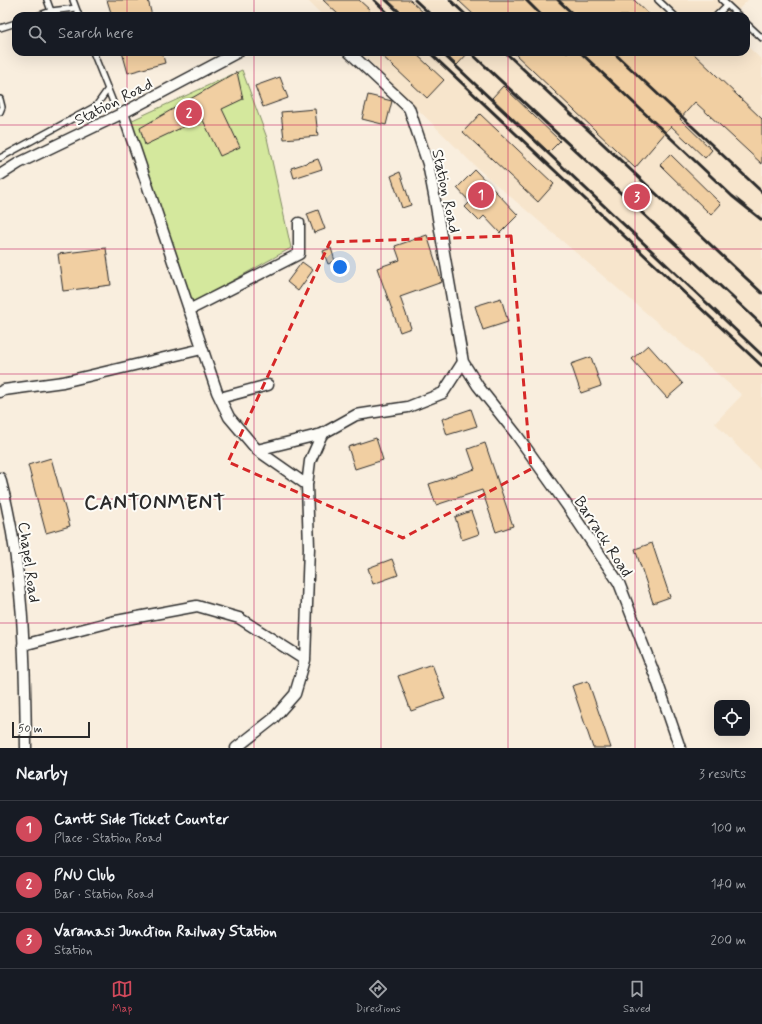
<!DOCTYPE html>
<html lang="en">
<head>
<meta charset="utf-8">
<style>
  :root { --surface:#171b24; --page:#242831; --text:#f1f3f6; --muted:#9ea1a6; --line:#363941; --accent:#d1495b }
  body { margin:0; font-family:Mynerve,sans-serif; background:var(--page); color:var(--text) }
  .controls { position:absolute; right:12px; bottom:12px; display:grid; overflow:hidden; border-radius:8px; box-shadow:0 4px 16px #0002 }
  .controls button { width:36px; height:36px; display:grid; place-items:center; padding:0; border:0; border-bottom:1px solid var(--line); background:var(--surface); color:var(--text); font:20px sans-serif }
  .scale { position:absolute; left:12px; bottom:10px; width:78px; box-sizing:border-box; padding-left:4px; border:2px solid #2b2b2b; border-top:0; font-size:11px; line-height:14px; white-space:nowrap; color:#2b2b2b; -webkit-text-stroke:3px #fdfcf7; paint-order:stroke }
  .you { position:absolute; left:340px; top:267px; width:14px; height:14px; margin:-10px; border:3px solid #fff; border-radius:50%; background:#1a73e8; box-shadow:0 0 0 6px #1a73e833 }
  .badge { display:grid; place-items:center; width:26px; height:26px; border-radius:50%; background:var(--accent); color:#fff; font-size:13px; font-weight:700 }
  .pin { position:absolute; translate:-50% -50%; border:2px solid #fff; box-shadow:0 1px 4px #0006 }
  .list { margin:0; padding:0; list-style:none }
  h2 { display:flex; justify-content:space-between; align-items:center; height:52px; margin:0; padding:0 16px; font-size:17px }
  h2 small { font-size:13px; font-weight:400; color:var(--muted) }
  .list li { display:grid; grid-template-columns:26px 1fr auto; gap:12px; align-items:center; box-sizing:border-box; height:56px; padding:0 16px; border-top:1px solid var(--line) }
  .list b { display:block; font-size:15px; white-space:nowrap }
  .list p { margin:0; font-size:13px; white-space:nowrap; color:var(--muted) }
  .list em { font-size:13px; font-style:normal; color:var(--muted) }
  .icon { flex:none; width:22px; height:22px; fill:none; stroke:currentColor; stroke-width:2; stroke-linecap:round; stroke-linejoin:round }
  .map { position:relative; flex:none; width:762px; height:748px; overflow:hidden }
  .search { position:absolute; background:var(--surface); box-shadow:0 4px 16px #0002; left:12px; right:12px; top:12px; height:44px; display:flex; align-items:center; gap:10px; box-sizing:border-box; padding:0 14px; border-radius:12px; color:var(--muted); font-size:15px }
  .sheet { height:220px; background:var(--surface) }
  nav { display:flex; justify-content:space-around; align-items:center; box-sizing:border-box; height:56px; border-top:1px solid var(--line); background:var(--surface); font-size:11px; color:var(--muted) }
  nav a { display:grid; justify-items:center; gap:2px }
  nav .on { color:var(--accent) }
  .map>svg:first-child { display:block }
  .built { fill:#f7e5cc }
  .green { fill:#d4e89d; stroke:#808a64 }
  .building { fill:#f1cfa2; stroke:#2b2b2b }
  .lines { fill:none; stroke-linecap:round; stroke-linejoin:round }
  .service-casing { stroke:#2b2b2b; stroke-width:8 }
  .minor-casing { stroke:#2b2b2b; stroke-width:13 }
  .service { stroke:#fdfcf7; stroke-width:5 }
  .minor { stroke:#fdfcf7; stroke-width:10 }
  .rail { stroke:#2b2b2b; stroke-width:3 }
  .marked { fill:none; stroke:#d62828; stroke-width:3; stroke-dasharray:8 5; stroke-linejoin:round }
  .grid { fill:none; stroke:#c2185b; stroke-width:1; stroke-opacity:0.55 }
  .labels { text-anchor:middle; stroke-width:4; stroke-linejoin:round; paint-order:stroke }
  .street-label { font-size:16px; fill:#2b2b2b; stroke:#fdfcf7 }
  .district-label { font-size:20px; font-weight:bold; letter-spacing:1px; fill:#2b2b2b; stroke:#fdfcf7 }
</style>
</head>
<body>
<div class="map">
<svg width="762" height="748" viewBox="0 0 762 748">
  <rect width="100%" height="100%" fill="#f9eede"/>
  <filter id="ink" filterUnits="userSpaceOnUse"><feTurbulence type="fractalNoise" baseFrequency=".025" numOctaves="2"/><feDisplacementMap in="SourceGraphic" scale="8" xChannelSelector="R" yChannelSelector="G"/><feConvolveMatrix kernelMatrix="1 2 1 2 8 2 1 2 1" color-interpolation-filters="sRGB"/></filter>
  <g filter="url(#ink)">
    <path class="built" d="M 307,0 L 748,0 L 732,16 L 323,16 Z
      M 746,45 L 762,60 L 762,472 L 715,423 L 742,395 L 477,168 L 360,52 L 746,52 Z"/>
    <path class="green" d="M 242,70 L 267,138 L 291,248 L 191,304 L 128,122 Z"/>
    <path class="building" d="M 107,0 L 148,0 L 152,16 L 112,16 Z
      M 323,0 L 359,0 L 370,10 L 364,16 L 340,16 Z
      M 388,0 L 410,0 L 427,16 L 405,16 Z
      M 458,0 L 634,0 L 651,16 L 475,16 Z
      M 122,52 L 162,52 L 165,63 L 128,73 Z
      M 378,52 L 414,52 L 444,80 L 427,98 Z
      M 443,52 L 469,52 L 457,65 Z
      M 513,52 L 692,52 L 762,119 L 762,164 L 695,102 L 680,119 L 712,150 L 705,158 L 671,126 L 635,168 Z
      M 237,72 L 243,99 L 222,109 L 240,147 L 220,156 L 202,118 L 145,145 L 140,128 Z
      M 280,77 L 288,98 L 263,107 L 255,86 Z
      M 503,86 L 560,141 L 549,152 L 492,98 Z
      M 368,95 L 392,101 L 386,125 L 362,119 Z
      M 315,109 L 318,136 L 284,139 L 281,112 Z
      M 480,114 L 554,184 L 538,202 L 463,132 Z
      M 670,154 L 721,204 L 711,215 L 660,165 Z
      M 318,159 L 322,169 L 294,178 L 291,168 Z
      M 475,170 L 518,215 L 500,233 L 484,216 L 479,221 L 465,207 L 470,202 L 457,188 Z
      M 400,172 L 411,205 L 402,208 L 391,176 Z
      M 318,210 L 325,229 L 314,233 L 307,214 Z
      M 427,235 L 442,282 L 400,297 L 411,328 L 400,332 L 377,268 L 400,260 L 395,246 Z
      M 106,248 L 111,285 L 63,291 L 58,254 Z
      M 331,248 L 335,261 L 328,264 L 323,251 Z
      M 302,262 L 313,270 L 298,291 L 287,282 Z
      M 501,298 L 508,322 L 483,330 L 475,306 Z
      M 648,345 L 683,384 L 667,398 L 632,359 Z
      M 591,357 L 601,386 L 581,393 L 571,364 Z
      M 471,409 L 477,426 L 447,435 L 442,419 Z
      M 376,438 L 383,460 L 355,469 L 348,447 Z
      M 485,443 L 513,526 L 496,532 L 482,490 L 436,505 L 429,484 L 475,469 L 468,449 Z
      M 51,458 L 70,526 L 46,533 L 28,465 Z
      M 471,511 L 479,534 L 462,540 L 455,517 Z
      M 652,543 L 670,597 L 653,603 L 635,549 Z
      M 392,559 L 398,575 L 373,584 L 368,568 Z
      M 432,664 L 445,699 L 411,711 L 398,676 Z
      M 588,681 L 611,748 L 593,748 L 572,686 Z"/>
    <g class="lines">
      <defs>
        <path id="service" d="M 47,0 L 51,11
          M 73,0 L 79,16
          M 658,0 L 675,16
          M 722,0 L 739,16
          M 37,16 L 51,11 L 76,8
          M 716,16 L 727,5
          M 746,23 L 762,38
          M 0,28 L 16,23
          M 93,52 L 113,102
          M 0,99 L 2,107 L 0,112
          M 0,158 L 96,106 L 108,89"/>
        <path id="minor" d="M 349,52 L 409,108 L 428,164 L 434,195 L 463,362 L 478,386 L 516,434 L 566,504 L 619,583 L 656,678 L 680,748
          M 123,113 L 217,392 L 229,417 L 257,450 L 307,485
          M 0,175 L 19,163 L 123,113 L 238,52
          M 189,310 L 299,254 L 299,223
          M 0,392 L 4,390 L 63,382 L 202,349
          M 220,398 L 268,385
          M 257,450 L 322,434
          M 0,478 C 24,566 25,658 26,748
          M 23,645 L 111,622 L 197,606 L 239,618 L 305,660 L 309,548 L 307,485 L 310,461 L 322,434 L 356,415 L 408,407 L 443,393 L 463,362
          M 236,748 L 273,719 L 295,694 L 305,660"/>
      </defs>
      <use href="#service" class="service-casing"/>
      <use href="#minor" class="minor-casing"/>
      <use href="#service" class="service"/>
      <use href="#minor" class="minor"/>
      <path class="rail" d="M 374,0 L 391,16
        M 386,0 L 403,16
        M 415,0 L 432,16
        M 450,0 L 467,16
        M 526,0 L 542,16
        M 558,0 L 575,16
        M 429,52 L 762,366
        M 441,52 L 762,355
        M 470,52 L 762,325
        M 505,52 L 762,293
        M 580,52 L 732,196 L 762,220
        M 613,52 L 762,192"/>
    </g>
  </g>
  <path class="marked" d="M 511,236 L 531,469 L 403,538 L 228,462 L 330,242 Z"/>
  <path class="grid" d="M 127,0 L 127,16M 254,0 L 254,16M 381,0 L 381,16M 508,0 L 508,16M 635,0 L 635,16M 127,52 L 127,748M 254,52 L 254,748M 381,52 L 381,748M 508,52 L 508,748M 635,52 L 635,748M 0,125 L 762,125M 0,249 L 762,249M 0,374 L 762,374M 0,499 L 762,499M 0,623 L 762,623"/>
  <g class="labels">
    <g class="street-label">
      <text transform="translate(113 101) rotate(-27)" y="6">Station Road</text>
      <text transform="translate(447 191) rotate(78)" y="6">Station Road</text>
      <text transform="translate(604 536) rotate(57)" y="6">Barrack Road</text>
      <text transform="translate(30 562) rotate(82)" y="6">Chapel Road</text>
    </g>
    <g class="district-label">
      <text x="155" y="509">CANTONMENT</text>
    </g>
  </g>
</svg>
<div class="controls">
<button><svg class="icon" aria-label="locate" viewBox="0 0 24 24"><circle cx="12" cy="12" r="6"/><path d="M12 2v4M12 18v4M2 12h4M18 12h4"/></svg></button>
</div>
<div class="scale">50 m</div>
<div class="you"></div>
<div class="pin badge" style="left:481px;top:195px">1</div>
<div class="pin badge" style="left:189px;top:113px">2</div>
<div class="pin badge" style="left:637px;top:197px">3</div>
<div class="search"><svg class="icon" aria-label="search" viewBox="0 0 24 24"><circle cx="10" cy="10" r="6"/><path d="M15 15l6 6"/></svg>Search here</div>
</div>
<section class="sheet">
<h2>Nearby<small>3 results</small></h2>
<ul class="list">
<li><span class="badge">1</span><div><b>Cantt Side Ticket Counter</b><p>Place · Station Road</p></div><em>100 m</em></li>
<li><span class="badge">2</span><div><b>PNU Club</b><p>Bar · Station Road</p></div><em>140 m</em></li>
<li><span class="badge">3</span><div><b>Varanasi Junction Railway Station</b><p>Station</p></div><em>200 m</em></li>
</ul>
</section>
<nav>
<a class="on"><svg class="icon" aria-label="map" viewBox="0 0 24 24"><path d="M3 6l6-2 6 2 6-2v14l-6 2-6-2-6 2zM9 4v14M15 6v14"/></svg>Map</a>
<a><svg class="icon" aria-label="directions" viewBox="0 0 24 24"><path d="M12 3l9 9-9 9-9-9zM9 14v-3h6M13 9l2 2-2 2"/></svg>Directions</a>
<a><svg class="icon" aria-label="saved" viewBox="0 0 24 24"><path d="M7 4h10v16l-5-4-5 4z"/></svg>Saved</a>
</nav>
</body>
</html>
